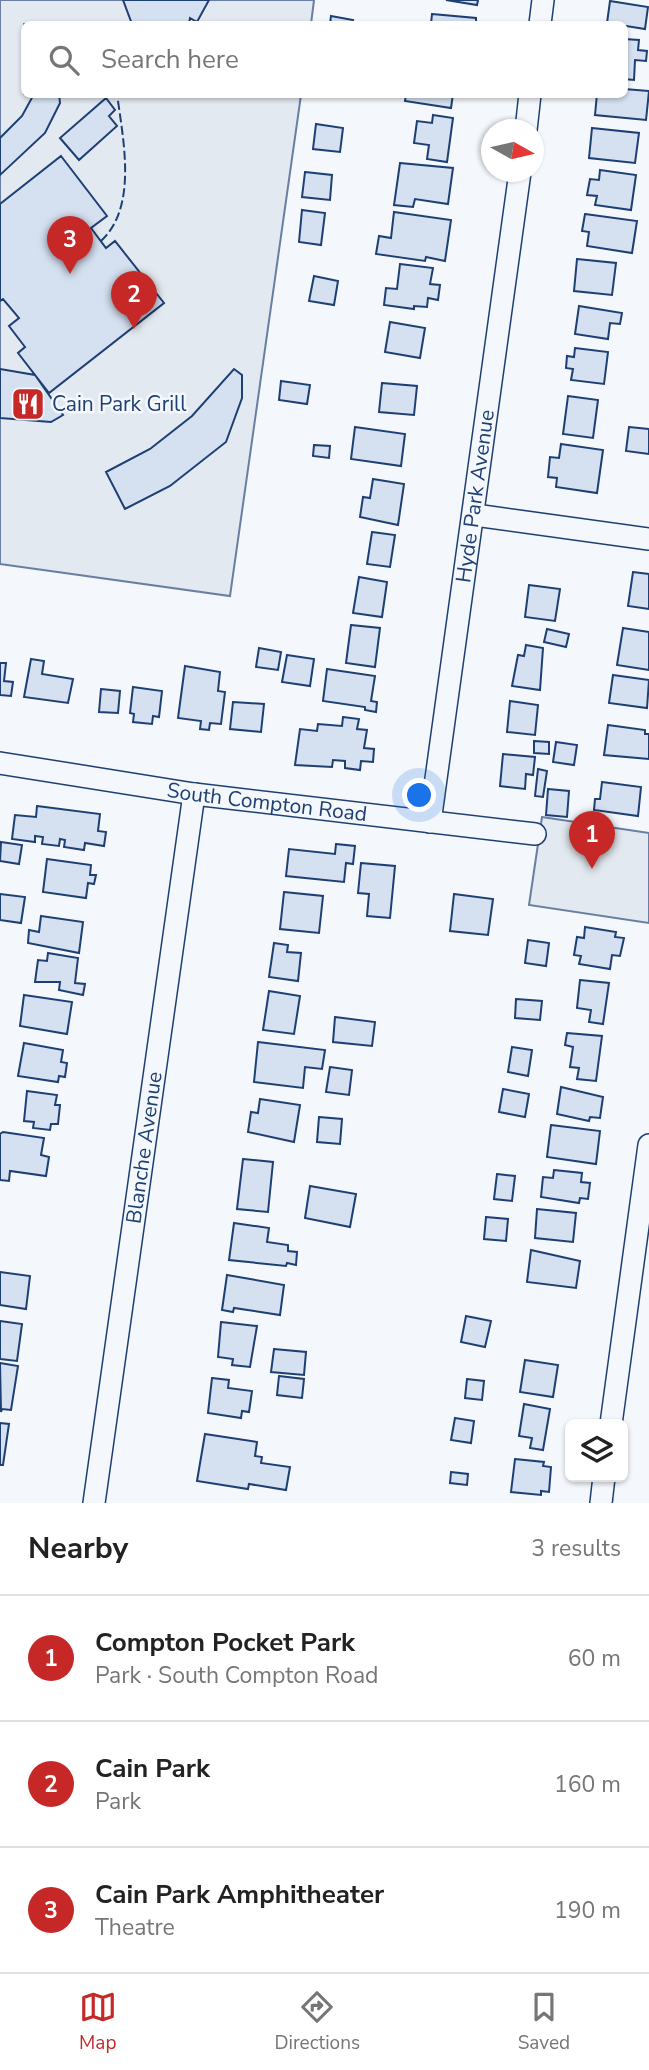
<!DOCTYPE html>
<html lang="en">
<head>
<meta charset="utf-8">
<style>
  :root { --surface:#fff; --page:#f2f2f2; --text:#222; --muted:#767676; --line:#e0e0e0; --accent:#c62828 }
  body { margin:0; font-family:"Nunito Sans",sans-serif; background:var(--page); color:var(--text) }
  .controls { position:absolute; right:21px; bottom:21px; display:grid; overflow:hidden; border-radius:10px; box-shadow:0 2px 5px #0004 }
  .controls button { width:63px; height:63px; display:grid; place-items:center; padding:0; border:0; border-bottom:2px solid var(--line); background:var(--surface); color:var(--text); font:35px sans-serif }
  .compass { position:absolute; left:481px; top:119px; width:63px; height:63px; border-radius:50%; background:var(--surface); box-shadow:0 2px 5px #0004; rotate:98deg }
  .you { position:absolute; left:420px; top:796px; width:24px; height:24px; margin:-18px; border:5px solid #fff; border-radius:50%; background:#1a73e8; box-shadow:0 0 0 10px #1a73e833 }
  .badge { display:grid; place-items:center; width:46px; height:46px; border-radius:50%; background:var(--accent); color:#fff; font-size:23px; font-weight:700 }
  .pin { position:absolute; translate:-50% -58px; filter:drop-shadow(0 2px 4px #0008) }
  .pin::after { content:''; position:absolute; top:37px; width:24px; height:21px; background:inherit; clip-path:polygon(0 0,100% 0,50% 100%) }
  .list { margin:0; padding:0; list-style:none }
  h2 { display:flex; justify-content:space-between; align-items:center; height:91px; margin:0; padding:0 28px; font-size:30px }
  h2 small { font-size:23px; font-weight:400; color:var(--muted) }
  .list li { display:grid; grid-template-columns:46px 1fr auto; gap:21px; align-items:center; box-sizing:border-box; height:126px; padding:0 28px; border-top:2px solid var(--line) }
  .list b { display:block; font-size:26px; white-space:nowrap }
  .list p { margin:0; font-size:23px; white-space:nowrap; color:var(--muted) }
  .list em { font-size:23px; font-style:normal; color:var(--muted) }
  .icon { flex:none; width:38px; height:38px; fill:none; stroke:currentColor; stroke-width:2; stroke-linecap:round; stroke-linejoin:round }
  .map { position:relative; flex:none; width:649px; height:1503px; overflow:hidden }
  .search { position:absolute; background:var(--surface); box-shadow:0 2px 5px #0004; left:21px; right:21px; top:21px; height:77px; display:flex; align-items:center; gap:18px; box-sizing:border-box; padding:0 24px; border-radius:10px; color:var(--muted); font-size:26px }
  .sheet { height:469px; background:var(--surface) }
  nav { display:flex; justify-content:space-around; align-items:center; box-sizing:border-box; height:98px; border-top:2px solid var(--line); background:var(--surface); font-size:19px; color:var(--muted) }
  nav a { display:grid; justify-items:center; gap:4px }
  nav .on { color:var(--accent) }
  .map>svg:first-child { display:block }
  .green { fill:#e3e9f0; stroke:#687fa3; stroke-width:2 }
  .building { fill:#d5e0f0; stroke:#1d3f73; stroke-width:2 }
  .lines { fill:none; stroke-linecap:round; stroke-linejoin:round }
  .street-casing { stroke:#1d3f73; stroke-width:24 }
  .street { stroke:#f4f7fb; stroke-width:21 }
  .fence { stroke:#1d3f73; stroke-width:2; stroke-dasharray:9 3.5; stroke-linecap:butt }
  .labels { text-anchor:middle; stroke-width:5; stroke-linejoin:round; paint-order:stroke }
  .poi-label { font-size:21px; fill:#1d3f73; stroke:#f4f7fb; text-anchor:start }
  .street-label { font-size:21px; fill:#1d3f73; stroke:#f4f7fb }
</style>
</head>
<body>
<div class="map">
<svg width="649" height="1503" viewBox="0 0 649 1503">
  <rect width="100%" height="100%" fill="#f4f7fb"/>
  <path class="green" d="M 0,0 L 314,0 L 311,24 L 24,24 L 24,94 L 301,95 L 230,596 L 0,564 Z
    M 542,817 L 649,833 L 649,923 L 529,905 Z"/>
  <path class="building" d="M 123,0 L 209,0 L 197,22 L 190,18 L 189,24 L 132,24 Z
    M 446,0 L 478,0 L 477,5 Z
    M 610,1 L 648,7 L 645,29 L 607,23 Z
    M 432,14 L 476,18 L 476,24 L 431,24 Z
    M 331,16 L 353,20 L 352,24 L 330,24 Z
    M 624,39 L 639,40 L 638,50 L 647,51 L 646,61 L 635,60 L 634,80 L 624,79 Z
    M 624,89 L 649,91 L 646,120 L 595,115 L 597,94 L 624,94 Z
    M 34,94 L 59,94 L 60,103 L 45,133 L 0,175 L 0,138 L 22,116 Z
    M 406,94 L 453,94 L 451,108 L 405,101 Z
    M 106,98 L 115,110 L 109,116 L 117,126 L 79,160 L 60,138 Z
    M 433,115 L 453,118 L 447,162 L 427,159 L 429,145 L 414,143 L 417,121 L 432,123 Z
    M 316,124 L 343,128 L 340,152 L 313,149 Z
    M 592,128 L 639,133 L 635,163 L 589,158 Z
    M 61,156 L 107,216 L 91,228 L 106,248 L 115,241 L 164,303 L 49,393 L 18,353 L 25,347 L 9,326 L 19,318 L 3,299 L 0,301 L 0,204 Z
    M 400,163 L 453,168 L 448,204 L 415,199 L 413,207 L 394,205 Z
    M 600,170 L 636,175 L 631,210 L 595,205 L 597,196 L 587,195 L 590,179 L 599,180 Z
    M 305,172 L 332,175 L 330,200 L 302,197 Z
    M 302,210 L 325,213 L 321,245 L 299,242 Z
    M 394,212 L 451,220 L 445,261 L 426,257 L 425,261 L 376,254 L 379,236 L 391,238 Z
    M 585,214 L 637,221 L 632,253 L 587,246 L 589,232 L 582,231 Z
    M 577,259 L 616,263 L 612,295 L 574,291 Z
    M 400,264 L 433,268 L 430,284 L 440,285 L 438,300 L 428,298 L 427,307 L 414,306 L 414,309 L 384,305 L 386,288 L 397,289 Z
    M 314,276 L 338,281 L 334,305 L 309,301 Z
    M 579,306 L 622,313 L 620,324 L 610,323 L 608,339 L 575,334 Z
    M 390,322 L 425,328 L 420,358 L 385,352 Z
    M 575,348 L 608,352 L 604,384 L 571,380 L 573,369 L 566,368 L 567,356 L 574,357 Z
    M 0,369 L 35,375 L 63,415 L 51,422 L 0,418 Z
    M 234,369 L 242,375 L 242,398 L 226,442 L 170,486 L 125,509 L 106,472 L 150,449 L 192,416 Z
    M 281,381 L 310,385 L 307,404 L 279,400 Z
    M 382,383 L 417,386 L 414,415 L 379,412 Z
    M 568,396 L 598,400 L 593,438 L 563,434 Z
    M 355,427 L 405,434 L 401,466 L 351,459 Z
    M 629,427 L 649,429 L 649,454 L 626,451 Z
    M 561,444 L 603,450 L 597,493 L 556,487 L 557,478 L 548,477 L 550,457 L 559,458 Z
    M 314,445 L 330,446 L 329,458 L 313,456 Z
    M 373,479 L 404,484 L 398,525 L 360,517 L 363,497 L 370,498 Z
    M 372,532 L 395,535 L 390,567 L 367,564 Z
    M 633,572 L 649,574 L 649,609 L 628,606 Z
    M 359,577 L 387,582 L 382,617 L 353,613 Z
    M 529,585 L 560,589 L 555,621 L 525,617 Z
    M 351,625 L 380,628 L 375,667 L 346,663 Z
    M 623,628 L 649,632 L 649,670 L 617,665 Z
    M 547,629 L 569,634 L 566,647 L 544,642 Z
    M 526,645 L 543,648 L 540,690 L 512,686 L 518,655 L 524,656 Z
    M 259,648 L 281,652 L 278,670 L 256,667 Z
    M 287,655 L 314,659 L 310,686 L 282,682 Z
    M 31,659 L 44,661 L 42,674 L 73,679 L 68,703 L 24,697 Z
    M 0,663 L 6,663 L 4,681 L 13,682 L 11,696 L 0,695 Z
    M 185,666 L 220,672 L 218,691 L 225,692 L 221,724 L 210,723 L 209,730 L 200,729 L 201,721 L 178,718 Z
    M 327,669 L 375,676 L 371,701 L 377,702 L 376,712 L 365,710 L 365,707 L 323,701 Z
    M 613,675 L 649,680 L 647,708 L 609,703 Z
    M 133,687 L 162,691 L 159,717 L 153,716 L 152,724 L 133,722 L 134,714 L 130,713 Z
    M 101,689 L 120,691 L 118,713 L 99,712 Z
    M 510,701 L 538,705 L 535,735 L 507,732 Z
    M 233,702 L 264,704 L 261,732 L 230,729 Z
    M 343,717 L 359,719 L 357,729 L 367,730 L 364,748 L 374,749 L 373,762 L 361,761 L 360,770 L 345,768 L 345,761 L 333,760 L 332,767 L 295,765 L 300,729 L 317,731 L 318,724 L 342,726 Z
    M 608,725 L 645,730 L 645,734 L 649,734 L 649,759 L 604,755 Z
    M 534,741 L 549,742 L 549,754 L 534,753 Z
    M 556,742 L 577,745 L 574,765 L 553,762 Z
    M 503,754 L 535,757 L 533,775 L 526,774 L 525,789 L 500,786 Z
    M 538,769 L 547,771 L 543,797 L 535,796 Z
    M 602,782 L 641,787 L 638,816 L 594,810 L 595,799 L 600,799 Z
    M 548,789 L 569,791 L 567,817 L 546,815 Z
    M 37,806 L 100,814 L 98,831 L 106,832 L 104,846 L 85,843 L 84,850 L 64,847 L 65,840 L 60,839 L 59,846 L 42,844 L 43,837 L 35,836 L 35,842 L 12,839 L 15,815 L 36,817 Z
    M 1,842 L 22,845 L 19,864 L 0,861 Z
    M 336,844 L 355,846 L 353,864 L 346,863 L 344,882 L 286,876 L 289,849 L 335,854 Z
    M 47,859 L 91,865 L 90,875 L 96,875 L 94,884 L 88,883 L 86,898 L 43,892 Z
    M 361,863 L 395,866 L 390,918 L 367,916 L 369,894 L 358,893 Z
    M 284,892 L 323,896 L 319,933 L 280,929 Z
    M 0,894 L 25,897 L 21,923 L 0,920 Z
    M 454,894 L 493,899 L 488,935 L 450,931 Z
    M 41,916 L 83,922 L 79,953 L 28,943 L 29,930 L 39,932 Z
    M 585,927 L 616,932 L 615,937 L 624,938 L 620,956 L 612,955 L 610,969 L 579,964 L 581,956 L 574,955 L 577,937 L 584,938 Z
    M 528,940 L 549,943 L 546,966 L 525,963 Z
    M 274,943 L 288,945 L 287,952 L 301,953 L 298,981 L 269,977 Z
    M 48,953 L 78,958 L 75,983 L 85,984 L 83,995 L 59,990 L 60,982 L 35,982 L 38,960 L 47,961 Z
    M 580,980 L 609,983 L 603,1024 L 589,1022 L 591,1010 L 577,1008 Z
    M 269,991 L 300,996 L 294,1034 L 263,1030 Z
    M 24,995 L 72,1002 L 67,1034 L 20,1026 Z
    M 516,999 L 542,1001 L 540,1020 L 515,1018 Z
    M 335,1017 L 375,1022 L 372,1046 L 333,1042 Z
    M 567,1033 L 602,1036 L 596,1081 L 577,1079 L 579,1068 L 570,1067 L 573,1047 L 565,1045 Z
    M 258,1042 L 325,1050 L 322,1069 L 305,1067 L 303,1088 L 254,1082 Z
    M 24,1043 L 63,1050 L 61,1062 L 67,1063 L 65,1077 L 59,1076 L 58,1082 L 18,1076 Z
    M 512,1047 L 532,1050 L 528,1076 L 508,1072 Z
    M 330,1067 L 352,1070 L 349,1095 L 326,1092 Z
    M 561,1087 L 603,1097 L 600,1118 L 590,1117 L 589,1121 L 557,1114 Z
    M 503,1089 L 529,1094 L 525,1117 L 499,1112 Z
    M 27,1091 L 57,1095 L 55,1105 L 60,1105 L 58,1124 L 51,1124 L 50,1130 L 33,1128 L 34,1122 L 24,1121 Z
    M 260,1099 L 300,1105 L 294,1142 L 248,1132 L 251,1112 L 258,1113 Z
    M 319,1117 L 342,1119 L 340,1144 L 317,1142 Z
    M 551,1125 L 600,1131 L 596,1164 L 547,1157 Z
    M 3,1132 L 44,1138 L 41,1155 L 49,1157 L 46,1176 L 10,1171 L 9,1181 L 0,1180 L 0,1134 Z
    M 243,1159 L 273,1162 L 268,1212 L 237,1209 Z
    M 554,1170 L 582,1173 L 581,1182 L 590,1183 L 588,1199 L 580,1198 L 579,1203 L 541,1197 L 543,1177 L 553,1178 Z
    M 497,1174 L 515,1176 L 512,1201 L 494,1199 Z
    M 310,1186 L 356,1194 L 350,1227 L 305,1218 Z
    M 537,1209 L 576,1213 L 573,1242 L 535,1238 Z
    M 486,1217 L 508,1219 L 506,1241 L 484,1239 Z
    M 234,1223 L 269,1228 L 267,1242 L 288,1245 L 288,1251 L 297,1252 L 296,1265 L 287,1263 L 286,1266 L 229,1260 Z
    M 531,1250 L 580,1261 L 576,1288 L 527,1282 Z
    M 0,1272 L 30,1276 L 26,1309 L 0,1305 Z
    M 227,1275 L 284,1285 L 280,1315 L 234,1308 L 233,1312 L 222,1310 Z
    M 466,1316 L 491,1321 L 485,1347 L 461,1342 Z
    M 0,1321 L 22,1324 L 17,1361 L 0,1359 Z
    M 221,1322 L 257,1326 L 250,1367 L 232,1365 L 233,1359 L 218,1357 Z
    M 274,1349 L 306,1352 L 304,1375 L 271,1372 Z
    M 525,1360 L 558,1365 L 553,1397 L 520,1392 Z
    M 0,1363 L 18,1366 L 11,1410 L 2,1409 L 1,1412 Z
    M 279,1376 L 304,1379 L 302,1398 L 277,1395 Z
    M 212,1378 L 229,1380 L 228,1388 L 252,1391 L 249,1412 L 242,1411 L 241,1418 L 208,1413 Z
    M 467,1379 L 484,1381 L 482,1400 L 465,1398 Z
    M 524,1404 L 550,1409 L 543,1450 L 530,1448 L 532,1438 L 519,1436 Z
    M 455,1418 L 474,1421 L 471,1443 L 451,1440 Z
    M 0,1423 L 9,1424 L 3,1465 L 0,1465 Z
    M 205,1434 L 257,1442 L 255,1456 L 262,1457 L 261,1463 L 290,1467 L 286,1490 L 249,1484 L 248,1489 L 197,1481 Z
    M 515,1459 L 544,1462 L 543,1466 L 551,1467 L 549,1492 L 541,1491 L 541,1495 L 511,1492 Z
    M 451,1472 L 468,1474 L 467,1485 L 450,1483 Z"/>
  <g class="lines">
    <defs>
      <g id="street">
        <path d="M 540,24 L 543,0"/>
        <path d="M 526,130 L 530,94"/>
        <path d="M 475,515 L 649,539"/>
        <path id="s1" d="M 0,763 L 194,794 L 535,834"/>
        <path id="s2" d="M 430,822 L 520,172"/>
        <path d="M 611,1424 L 649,1145"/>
        <path id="s3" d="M 94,1503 L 194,794"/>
        <path d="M 601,1503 L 604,1477"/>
      </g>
    </defs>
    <use href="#street" class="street-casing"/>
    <use href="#street" class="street"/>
    <path class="fence" d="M 101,241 C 138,207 123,139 117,94"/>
  </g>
  <defs>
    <symbol id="restaurant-square" viewBox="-11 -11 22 22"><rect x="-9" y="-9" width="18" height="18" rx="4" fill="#c62828" stroke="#f4f7fb"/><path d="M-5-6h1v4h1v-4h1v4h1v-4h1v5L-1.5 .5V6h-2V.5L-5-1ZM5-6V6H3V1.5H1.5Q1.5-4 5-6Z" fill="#fff"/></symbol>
  </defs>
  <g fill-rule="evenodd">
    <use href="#restaurant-square" x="9" y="385" width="38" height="38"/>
  </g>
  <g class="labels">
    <g class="poi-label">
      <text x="52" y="411">Cain Park Grill</text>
    </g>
    <g class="street-label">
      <text dy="7" stroke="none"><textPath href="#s2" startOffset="329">Hyde Park Avenue</textPath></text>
      <text dy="7" stroke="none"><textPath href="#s1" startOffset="270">South Compton Road</textPath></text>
      <text dy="7" stroke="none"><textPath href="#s3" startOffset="359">Blanche Avenue</textPath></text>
    </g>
  </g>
</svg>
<div class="controls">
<button><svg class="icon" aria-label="layers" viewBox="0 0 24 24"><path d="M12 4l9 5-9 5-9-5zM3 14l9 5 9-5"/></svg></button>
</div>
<svg class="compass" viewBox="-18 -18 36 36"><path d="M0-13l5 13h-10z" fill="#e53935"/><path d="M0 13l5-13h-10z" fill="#767676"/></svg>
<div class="you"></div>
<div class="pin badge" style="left:592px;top:869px">1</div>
<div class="pin badge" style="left:134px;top:329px">2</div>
<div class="pin badge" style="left:70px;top:274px">3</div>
<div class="search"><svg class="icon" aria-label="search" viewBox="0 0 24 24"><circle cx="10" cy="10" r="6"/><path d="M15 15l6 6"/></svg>Search here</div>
</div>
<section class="sheet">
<h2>Nearby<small>3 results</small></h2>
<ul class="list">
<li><span class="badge">1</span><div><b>Compton Pocket Park</b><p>Park · South Compton Road</p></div><em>60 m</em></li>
<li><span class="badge">2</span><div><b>Cain Park</b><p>Park</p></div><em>160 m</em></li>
<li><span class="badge">3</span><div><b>Cain Park Amphitheater</b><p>Theatre</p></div><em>190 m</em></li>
</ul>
</section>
<nav>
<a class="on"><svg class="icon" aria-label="map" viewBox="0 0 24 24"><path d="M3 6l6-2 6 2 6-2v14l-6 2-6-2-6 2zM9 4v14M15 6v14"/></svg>Map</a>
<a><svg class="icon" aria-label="directions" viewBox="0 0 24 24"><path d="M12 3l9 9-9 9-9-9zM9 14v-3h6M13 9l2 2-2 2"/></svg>Directions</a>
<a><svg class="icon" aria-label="saved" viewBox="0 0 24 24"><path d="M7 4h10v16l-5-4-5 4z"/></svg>Saved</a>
</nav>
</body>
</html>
